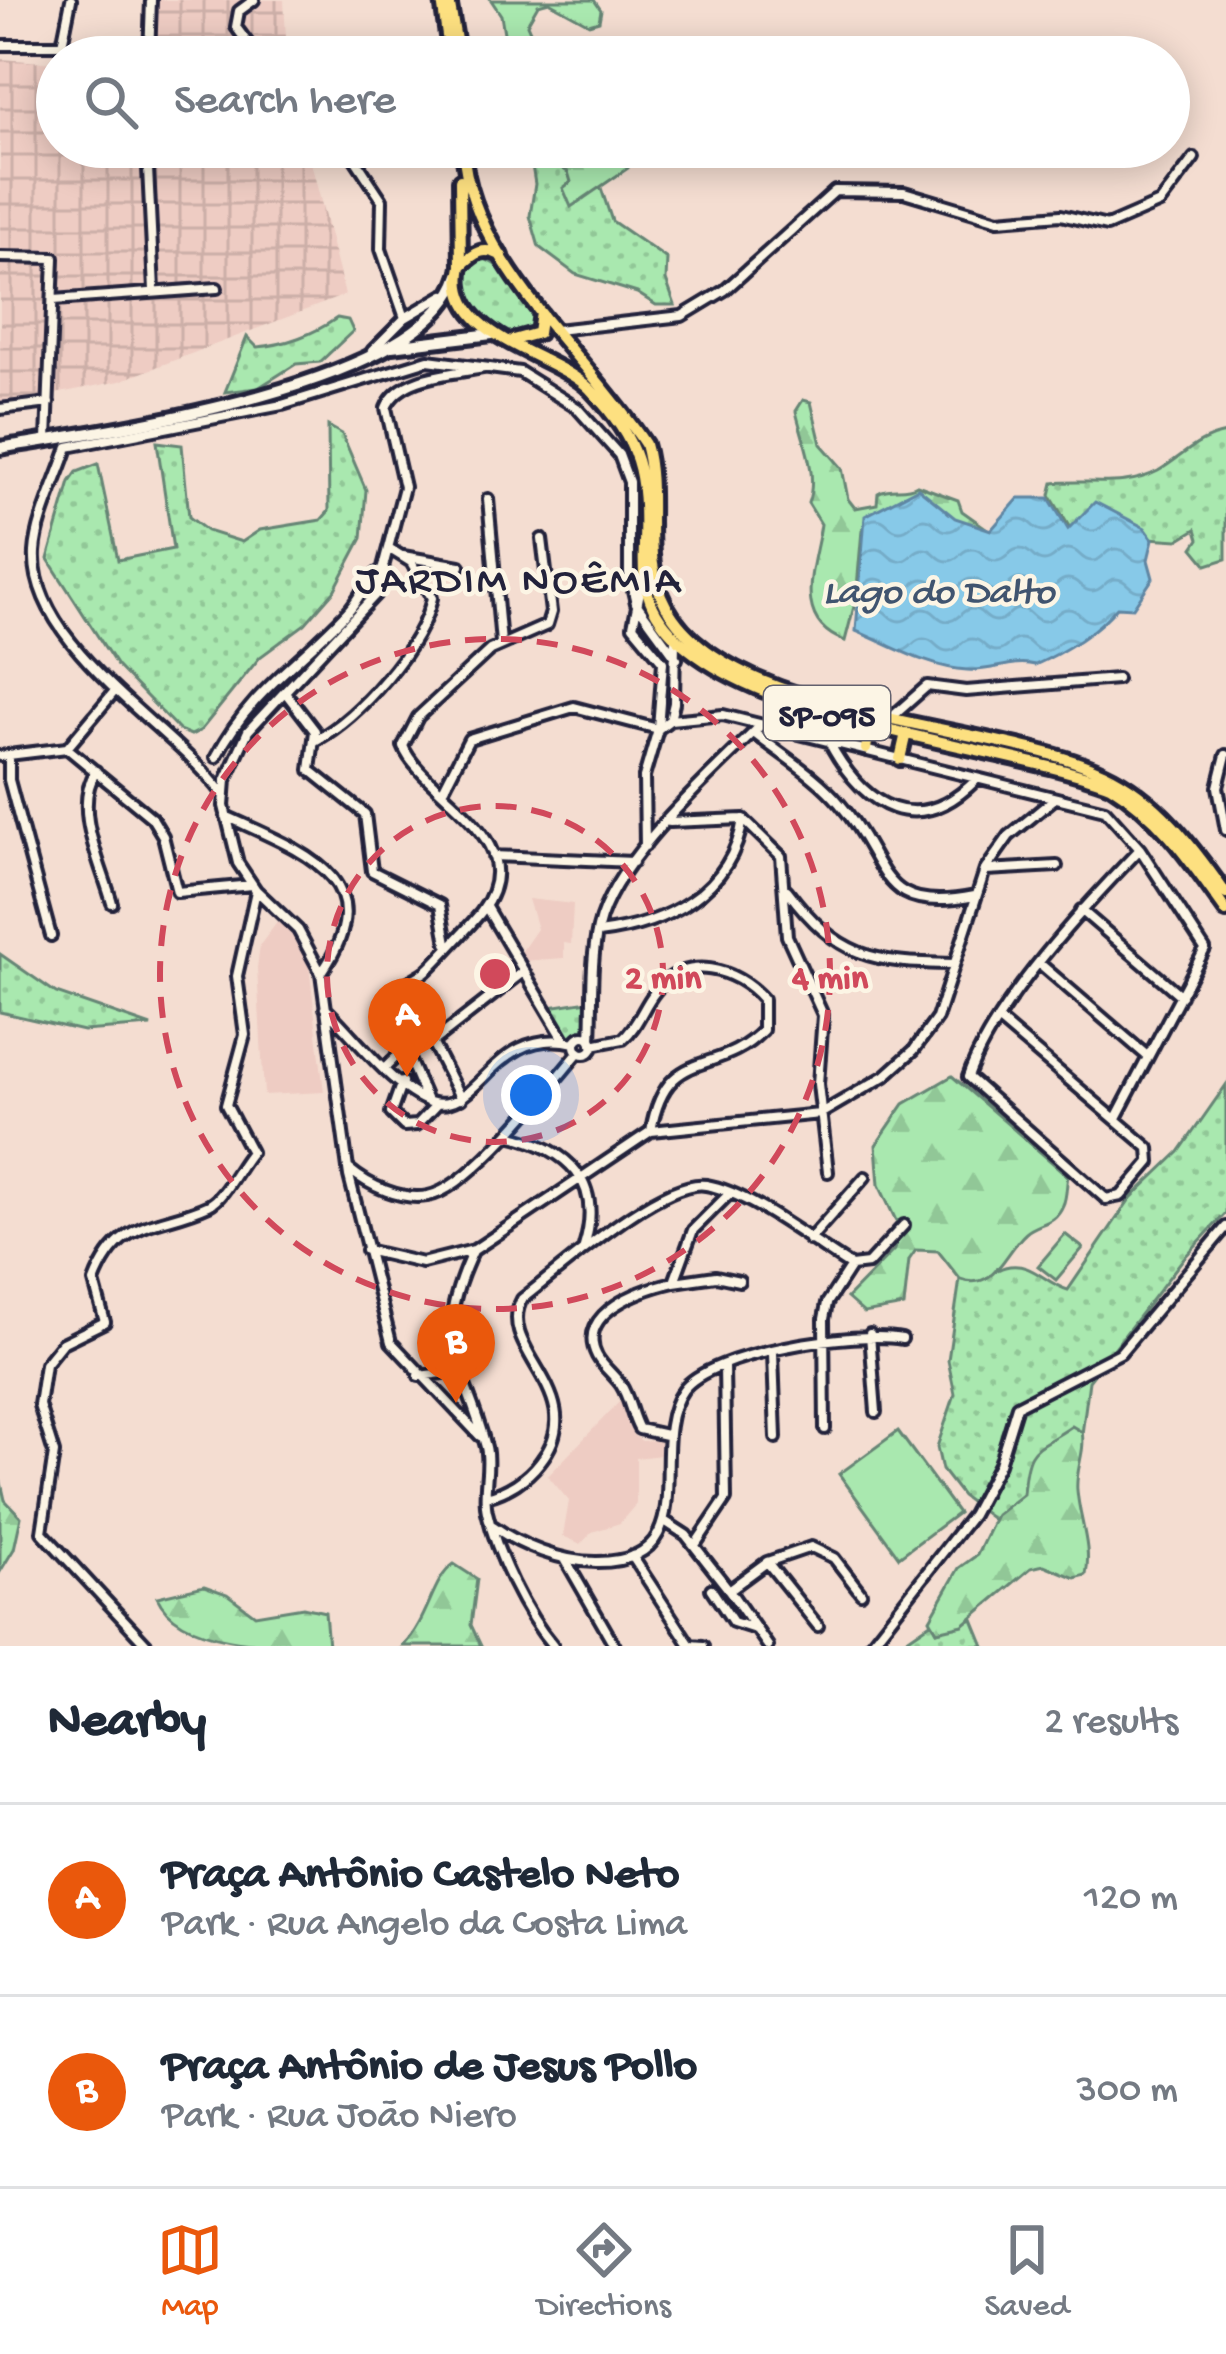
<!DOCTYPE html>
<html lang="en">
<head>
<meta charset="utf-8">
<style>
  :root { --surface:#fff; --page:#f2f2f3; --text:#1f2937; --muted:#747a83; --line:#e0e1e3; --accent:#ea580c }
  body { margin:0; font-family:"Gochi Hand",sans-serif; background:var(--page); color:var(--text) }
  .you { position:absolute; left:531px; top:1095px; width:42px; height:42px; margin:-30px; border:9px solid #fff; border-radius:50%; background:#1a73e8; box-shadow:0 0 0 18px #1a73e833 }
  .badge { display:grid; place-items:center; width:78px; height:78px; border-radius:50%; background:var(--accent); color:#fff; font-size:39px; font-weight:700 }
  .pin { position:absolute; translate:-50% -99px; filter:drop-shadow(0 3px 6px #0008) }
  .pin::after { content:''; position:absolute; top:63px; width:42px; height:36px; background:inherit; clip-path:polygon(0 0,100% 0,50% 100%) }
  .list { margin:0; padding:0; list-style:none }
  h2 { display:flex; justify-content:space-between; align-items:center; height:156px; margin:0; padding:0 48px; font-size:51px }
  h2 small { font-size:39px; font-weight:400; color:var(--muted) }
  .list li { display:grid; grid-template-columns:78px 1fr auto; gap:36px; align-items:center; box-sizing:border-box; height:192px; padding:0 48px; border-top:3px solid var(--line) }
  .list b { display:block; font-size:45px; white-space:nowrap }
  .list p { margin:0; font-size:39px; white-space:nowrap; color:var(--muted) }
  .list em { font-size:39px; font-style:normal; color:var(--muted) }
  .icon { flex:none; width:66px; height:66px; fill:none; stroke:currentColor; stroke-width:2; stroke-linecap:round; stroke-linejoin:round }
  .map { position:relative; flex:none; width:1226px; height:1646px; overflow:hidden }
  .search { position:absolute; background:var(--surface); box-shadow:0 6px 30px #0003; left:36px; right:36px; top:36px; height:132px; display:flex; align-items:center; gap:30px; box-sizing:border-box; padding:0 42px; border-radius:66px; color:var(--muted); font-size:45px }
  .sheet { height:540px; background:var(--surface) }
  nav { display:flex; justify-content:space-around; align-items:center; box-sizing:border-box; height:168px; border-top:3px solid var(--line); background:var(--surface); font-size:33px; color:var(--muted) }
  nav a { display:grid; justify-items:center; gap:6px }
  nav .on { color:var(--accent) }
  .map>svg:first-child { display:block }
  .built { fill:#eeccc3 }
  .industrial { fill:url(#industrial-grid) }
  .grass { fill:url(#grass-dots); stroke:#668575; stroke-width:3 }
  .forest { fill:url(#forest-firs); stroke:#668575; stroke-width:3 }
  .garden { fill:#a9e8af; stroke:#668575; stroke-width:3 }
  .water { fill:url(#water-waves); stroke:#5f86a3; stroke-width:3 }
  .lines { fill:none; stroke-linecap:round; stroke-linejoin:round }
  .minor-casing { stroke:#22223b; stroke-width:16 }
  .secondary-casing { stroke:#22223b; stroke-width:20 }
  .primary-casing { stroke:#22223b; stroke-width:20 }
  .minor { stroke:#fcf5e5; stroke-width:8 }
  .secondary { stroke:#fcf5e5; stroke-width:10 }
  .primary { stroke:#fde080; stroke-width:10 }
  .ring { fill:none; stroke:#d1495b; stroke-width:6; stroke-dasharray:21 15 }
  .labels { text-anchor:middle; stroke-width:9; stroke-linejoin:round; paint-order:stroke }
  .shield { fill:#fcf5e5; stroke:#63616e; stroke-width:3 }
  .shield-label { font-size:33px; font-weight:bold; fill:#22223b }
  .water-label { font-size:39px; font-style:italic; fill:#40546f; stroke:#fcf5e5 }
  .quarter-label { font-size:42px; letter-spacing:3px; fill:#22223b; stroke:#fcf5e5 }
  .centre { fill:#d1495b; stroke:#fcf5e5; stroke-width:6 }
  .ring-label { font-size:36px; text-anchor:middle; font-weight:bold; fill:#d1495b; stroke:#fcf5e5; stroke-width:9; stroke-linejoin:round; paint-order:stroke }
</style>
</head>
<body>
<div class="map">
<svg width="1226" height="1646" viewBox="0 0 1226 1646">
  <defs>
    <pattern id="industrial-grid" width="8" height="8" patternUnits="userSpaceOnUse" patternTransform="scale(3)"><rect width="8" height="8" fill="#eeccc3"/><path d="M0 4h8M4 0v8" fill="none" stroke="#ccafa8"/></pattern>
    <pattern id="grass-dots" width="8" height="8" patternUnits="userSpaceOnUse" patternTransform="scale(3)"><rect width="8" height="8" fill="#a9e8af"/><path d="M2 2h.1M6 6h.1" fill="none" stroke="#91c797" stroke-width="1.8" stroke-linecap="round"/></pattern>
    <pattern id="forest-firs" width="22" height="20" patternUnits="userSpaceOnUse" patternTransform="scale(3)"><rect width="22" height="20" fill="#a9e8af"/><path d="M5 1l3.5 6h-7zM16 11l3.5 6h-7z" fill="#91c797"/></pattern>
    <pattern id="water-waves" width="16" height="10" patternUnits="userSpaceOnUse" patternTransform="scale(3)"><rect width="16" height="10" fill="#87c9e8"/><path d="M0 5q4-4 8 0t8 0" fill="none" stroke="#74acc8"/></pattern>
  </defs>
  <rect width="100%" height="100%" fill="#f4ddd1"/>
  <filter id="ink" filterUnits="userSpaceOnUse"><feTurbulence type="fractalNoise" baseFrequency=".00833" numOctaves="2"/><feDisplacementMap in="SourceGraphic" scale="24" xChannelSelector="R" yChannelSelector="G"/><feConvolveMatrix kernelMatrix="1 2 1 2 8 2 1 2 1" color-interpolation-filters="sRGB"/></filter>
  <g filter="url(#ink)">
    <path class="built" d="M 528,899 L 573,904 L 571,944 L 564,943 L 564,958 L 522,961 L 519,955 L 537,929 Z
      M 278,921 L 295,931 L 308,957 L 324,1092 L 264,1095 L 257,968 L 260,945 Z
      M 621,1400 L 633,1435 L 642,1441 L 660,1440 L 661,1455 L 636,1458 L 636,1504 L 620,1523 L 592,1532 L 581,1544 L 563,1536 L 569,1501 L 548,1476 Z"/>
    <path class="industrial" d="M 158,0 L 284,0 L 287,57 L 156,57 Z
      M 0,59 L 57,63 L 57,147 L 307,147 L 345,295 L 120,381 L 0,405 Z"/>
    <path class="grass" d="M 529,147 L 568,172 L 572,182 L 600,185 L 612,221 L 667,259 L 666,280 L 675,305 L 656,305 L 637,293 L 575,274 L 539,247 L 530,216 L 535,184 Z
      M 485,259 C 507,268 536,305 534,329 L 506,338 L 473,310 L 465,274 L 473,262 Z
      M 337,318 L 348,320 L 353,331 L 320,362 L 296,364 L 258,388 L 225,392 L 247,337 L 257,347 C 285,345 314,334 337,318 Z
      M 328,426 L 342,434 L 366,490 L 362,538 L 334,591 L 305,624 L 260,657 L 201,730 L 191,735 L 179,730 L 117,666 L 48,559 L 70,482 L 77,472 L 98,464 L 118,560 L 173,549 L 157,442 L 182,445 L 189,517 L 207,531 L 242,542 L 260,530 L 321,520 L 329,511 Z
      M 1226,433 L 1226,559 L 1207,565 L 1193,548 L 1199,539 L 1196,529 L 1178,540 L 1073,533 L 1050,495 L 1053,483 C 1089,479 1124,489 1158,471 C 1182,457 1197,438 1226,433 Z
      M 0,954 L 56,993 L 151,1026 L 83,1031 L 0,1012 Z
      M 588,1001 L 585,1030 L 571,1039 L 549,1007 Z
      M 1226,1085 L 1226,1213 L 1183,1259 L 1089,1381 L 1082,1434 L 1018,1506 L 995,1521 L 962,1496 L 942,1470 L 937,1447 L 955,1394 L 948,1360 L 960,1279 C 980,1287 987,1272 1005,1267 C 1031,1260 1044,1283 1068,1290 L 1130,1199 L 1179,1152 Z
      M 973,1619 L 984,1646 L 897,1646 L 932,1622 L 937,1631 Z"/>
    <path class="forest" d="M 491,0 L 594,0 L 601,10 L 599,21 L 589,24 L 549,2 L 538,5 L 527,24 L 541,57 L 508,57 L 501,15 Z
      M 529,147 L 635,147 L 628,168 L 571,207 L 563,188 L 571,182 L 568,172 Z
      M 803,400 L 811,402 L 821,444 L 842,468 L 848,499 L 855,508 L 877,504 L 878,493 C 891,485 904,493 917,485 L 958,500 L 962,511 L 989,530 L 870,521 L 862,530 L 856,599 L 845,641 C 789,621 816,563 821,524 L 808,503 C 819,474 802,439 796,411 Z
      M 952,1076 L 1068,1176 C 1066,1185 1067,1197 1063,1205 C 1055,1225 1039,1222 1026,1233 C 1005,1251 995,1293 960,1279 L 938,1251 L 916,1250 L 909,1260 L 904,1306 L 864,1313 L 847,1298 L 894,1250 L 900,1229 L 879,1185 L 876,1145 L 904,1104 Z
      M 1072,1426 L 1082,1432 C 1086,1452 1075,1470 1077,1490 C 1079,1519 1092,1546 1086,1575 L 1075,1578 L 1044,1565 L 1031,1568 L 963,1625 L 937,1631 L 930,1619 L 959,1568 L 977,1555 L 996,1515 L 1023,1494 C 1027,1441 1035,1452 1072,1426 Z
      M 0,1478 L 5,1500 L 21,1517 L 14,1549 L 0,1572 Z
      M 454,1564 L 477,1579 L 471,1625 L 481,1646 L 403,1646 C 429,1619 432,1579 454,1564 Z
      M 204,1586 L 227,1594 L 255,1615 L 303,1607 L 325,1612 L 328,1646 C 272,1646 179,1646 157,1597 Z"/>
    <path class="garden" d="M 1065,1234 L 1083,1248 L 1056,1280 L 1038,1266 Z
      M 898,1431 L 958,1513 L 899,1557 L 839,1474 Z"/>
    <path class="water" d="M 918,488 L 955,518 L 991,530 L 1019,498 L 1049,498 L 1068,529 L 1095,502 L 1145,528 L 1153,539 L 1148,560 L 1153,578 L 1133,608 L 1117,607 C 1098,631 1064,652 1035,665 C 1013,659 991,672 967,670 C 929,668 890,645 856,631 L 865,516 Z"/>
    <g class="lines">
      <defs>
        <path id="minor" d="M 254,0 L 239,11 L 236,27 L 258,57
          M 0,45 L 62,45 L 71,0
          M 149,57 L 151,0
          M 308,57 L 322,57
          M 265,147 L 275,149
          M 347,147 L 382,200 L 381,249 L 405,318 L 372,351
          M 147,148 L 154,290
          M 91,151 L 237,147
          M 0,257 L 54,258 L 47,440
          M 54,300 L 217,288
          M 405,318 L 444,295
          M 556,330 L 682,316 L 725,290 L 835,191 L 904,192 L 998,220 L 1061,215 L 1107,226 L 1160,203 L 1194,158
          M 0,409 L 49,403
          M 68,447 L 282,405 L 428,360 L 520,372 L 577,408 L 619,455 L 629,482 L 629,573 L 636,603 L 677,659
          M 68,447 C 58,479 37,519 35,552 C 30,645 173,727 222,793
          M 488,499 L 501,643
          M 403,556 L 460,566
          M 643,577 L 633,626 L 663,662 L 658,728
          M 285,692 L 315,731 L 310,770 L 365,814 L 372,871 L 440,905 L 447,943
          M 891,718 L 927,686 L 966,691 L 1117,679
          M 670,720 L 723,715 L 1105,810 L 1140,849 L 1205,949 L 1116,1118
          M 754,733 C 783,756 817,776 840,804 C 891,862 875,916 975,896
          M 315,741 C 360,716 421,648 432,598 L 411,562 L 390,549
          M 829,742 C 864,808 917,839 976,780
          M 67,748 L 152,818 L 163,836 L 177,892 L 252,885
          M 1226,755 L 1218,787 L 1226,830
          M 0,756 L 67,748 L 114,692
          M 216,757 C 251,690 299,664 348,611 C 361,597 366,578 384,569
          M 9,759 L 9,780 L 51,936
          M 96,771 C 72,808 101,863 112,903
          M 444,788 L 469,739 L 574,707 L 658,729
          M 226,816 C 301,851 387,878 322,972
          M 670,822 L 743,819 L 781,856 L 787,936 L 823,1015 L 818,1084 L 828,1172
          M 645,846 L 644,777 L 658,729 L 670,720 L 674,703 L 675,638
          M 493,856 L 633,862
          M 986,870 L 1057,866
          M 787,890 C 838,958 872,963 954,964
          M 486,907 L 564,1039
          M 1081,910 L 1181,996
          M 598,933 C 665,925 732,892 743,819
          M 1039,963 L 1146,1055
          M 402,984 L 461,1099
          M 325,1008 C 353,1034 394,1090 430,1102 C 479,1118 492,1024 575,1043
          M 1001,1022 L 1149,1148 L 1150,1162 L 1121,1196 L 1106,1199 L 968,1077 C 994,1003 1086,905 1140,849
          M575 1045a9 9 0 1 1 18 0a9 9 0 1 1-18 0Z
          M 591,1040 C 593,1004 590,963 598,928 C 614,859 711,775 761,725
          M 433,1042 L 523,972
          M 592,1045 L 623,1039 C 638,1026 643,1007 655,992 C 685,953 736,968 763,999 L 763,1030 C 717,1079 666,1043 651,1131
          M 385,1068 L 402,1051
          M 402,1082 L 391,1113 L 404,1126 L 417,1125 L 436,1105
          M 427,1101 L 387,1008 C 395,986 407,984 425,972 C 431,968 477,918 482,911 C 536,837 421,794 403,746 L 418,717 L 490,650 L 547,625 L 551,612 L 542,539
          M 508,1135 C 569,1149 604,1182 584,1247
          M 349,1169 C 369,1186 402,1201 428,1196 C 471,1188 549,1087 579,1052
          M 809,1240 L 865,1177
          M 366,1250 L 422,1263 L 474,1250 L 651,1131 L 820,1114 L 885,1076 L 914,1050 L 937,1018 L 985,870 L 1009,836 L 1054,799
          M 473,1251 C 428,1346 463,1359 486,1447 C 491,1467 482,1491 487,1512 C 497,1555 525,1613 553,1646
          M 674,1282 L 716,1276 L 739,1281
          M 870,1334 L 876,1412
          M 773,1353 L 776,1438
          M 419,1376 L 443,1373 L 452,1354
          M 825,1429 L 824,1319 L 827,1303 L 851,1266
          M 666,1435 L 639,1429 C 631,1415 630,1399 621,1385 C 614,1375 603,1367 597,1356 C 574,1312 644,1289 674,1282 L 693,1230 L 730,1193
          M 480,1436 L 391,1342 L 349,1176 L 321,973 L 298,930 L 256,890 L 238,863 L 224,806 L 226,780 L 248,731 L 376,594 L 404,487 L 386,408 C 399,375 453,374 484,368
          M 486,1497 C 507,1492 527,1479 540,1462 C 594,1394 494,1350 522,1299 C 560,1270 662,1178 706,1185 C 749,1192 812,1242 851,1266 L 868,1264 L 904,1225
          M 666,1522 L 686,1535 L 729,1590 L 767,1562 L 811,1547 L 834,1558 L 861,1593
          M 493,1526 C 520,1546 562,1562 596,1562 C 709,1563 643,1446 683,1390 C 710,1352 858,1330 902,1339
          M 695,1545 L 726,1499 L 724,1365
          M 632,1556 L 690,1645
          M 565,1559 L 615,1646
          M 767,1562 L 818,1626
          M 711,1589 L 733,1622 L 755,1629
          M 729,1590 L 768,1646
          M 690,1645 L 703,1646
          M 148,1646 L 42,1532 L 54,1453 L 39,1405 L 45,1364 L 62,1343 L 105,1322 L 94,1282 C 119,1216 160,1228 209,1205 C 225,1197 238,1167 251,1152 L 226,1105 L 245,1035 L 237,976 L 256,891
          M 869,1646 L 972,1515 L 999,1464 L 1017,1406 L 1120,1353 L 1226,1227"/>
        <path id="secondary" d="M 392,346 L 492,334
          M 0,448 C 104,430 424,389 459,275"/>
        <path id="primary" d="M 442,0 L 450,57
          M 449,0 L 459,57
          M 463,147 C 469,260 585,353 645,444 C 660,497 639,557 666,606 C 727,721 993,721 1103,773 C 1157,798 1193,847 1226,894
          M 460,180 L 461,266
          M 502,256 C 484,246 475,252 461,266 C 445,337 553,352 590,389 C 641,443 646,472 644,545 C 643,567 643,586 653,607 C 709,720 997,742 1110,785 C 1162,817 1191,862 1226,911
          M 513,340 L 538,333 L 541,313
          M 866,749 L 870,724
          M 900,759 L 906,733"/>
      </defs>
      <use href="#minor" class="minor-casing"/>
      <use href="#secondary" class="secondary-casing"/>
      <use href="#primary" class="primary-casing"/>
      <use href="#minor" class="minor"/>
      <use href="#secondary" class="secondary"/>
      <use href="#primary" class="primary"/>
    </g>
  </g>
  <g class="ring">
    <circle cx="495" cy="974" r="168"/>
    <circle cx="495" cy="974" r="335"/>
  </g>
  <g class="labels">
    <rect class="shield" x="764" y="686" width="126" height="54" rx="9"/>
    <g class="shield-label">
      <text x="827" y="725">SP-095</text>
    </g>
    <g class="water-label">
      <text x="939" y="602">Lago do Dalto</text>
    </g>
    <g class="quarter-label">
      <text x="519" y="591">JARDIM NOÊMIA</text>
    </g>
  </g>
  <circle cx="495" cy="974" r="18" class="centre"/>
  <g class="ring-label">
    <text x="663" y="987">2 min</text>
    <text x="830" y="987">4 min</text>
  </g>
</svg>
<div class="you"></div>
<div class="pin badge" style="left:407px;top:1077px">A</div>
<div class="pin badge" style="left:456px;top:1403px">B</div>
<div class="search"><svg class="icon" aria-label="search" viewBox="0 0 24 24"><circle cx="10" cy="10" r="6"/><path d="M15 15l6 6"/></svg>Search here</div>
</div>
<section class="sheet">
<h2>Nearby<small>2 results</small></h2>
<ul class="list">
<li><span class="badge">A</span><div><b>Praça Antônio Castelo Neto</b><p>Park · Rua Angelo da Costa Lima</p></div><em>120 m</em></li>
<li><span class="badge">B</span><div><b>Praça Antônio de Jesus Pollo</b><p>Park · Rua João Niero</p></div><em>300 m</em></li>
</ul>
</section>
<nav>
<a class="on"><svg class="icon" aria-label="map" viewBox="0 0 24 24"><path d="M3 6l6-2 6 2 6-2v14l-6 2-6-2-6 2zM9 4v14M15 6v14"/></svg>Map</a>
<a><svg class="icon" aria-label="directions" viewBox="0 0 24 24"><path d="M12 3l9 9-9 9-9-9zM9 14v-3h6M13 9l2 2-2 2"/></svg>Directions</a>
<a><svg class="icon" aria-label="saved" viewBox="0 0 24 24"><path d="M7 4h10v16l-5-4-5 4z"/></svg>Saved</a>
</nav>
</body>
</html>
